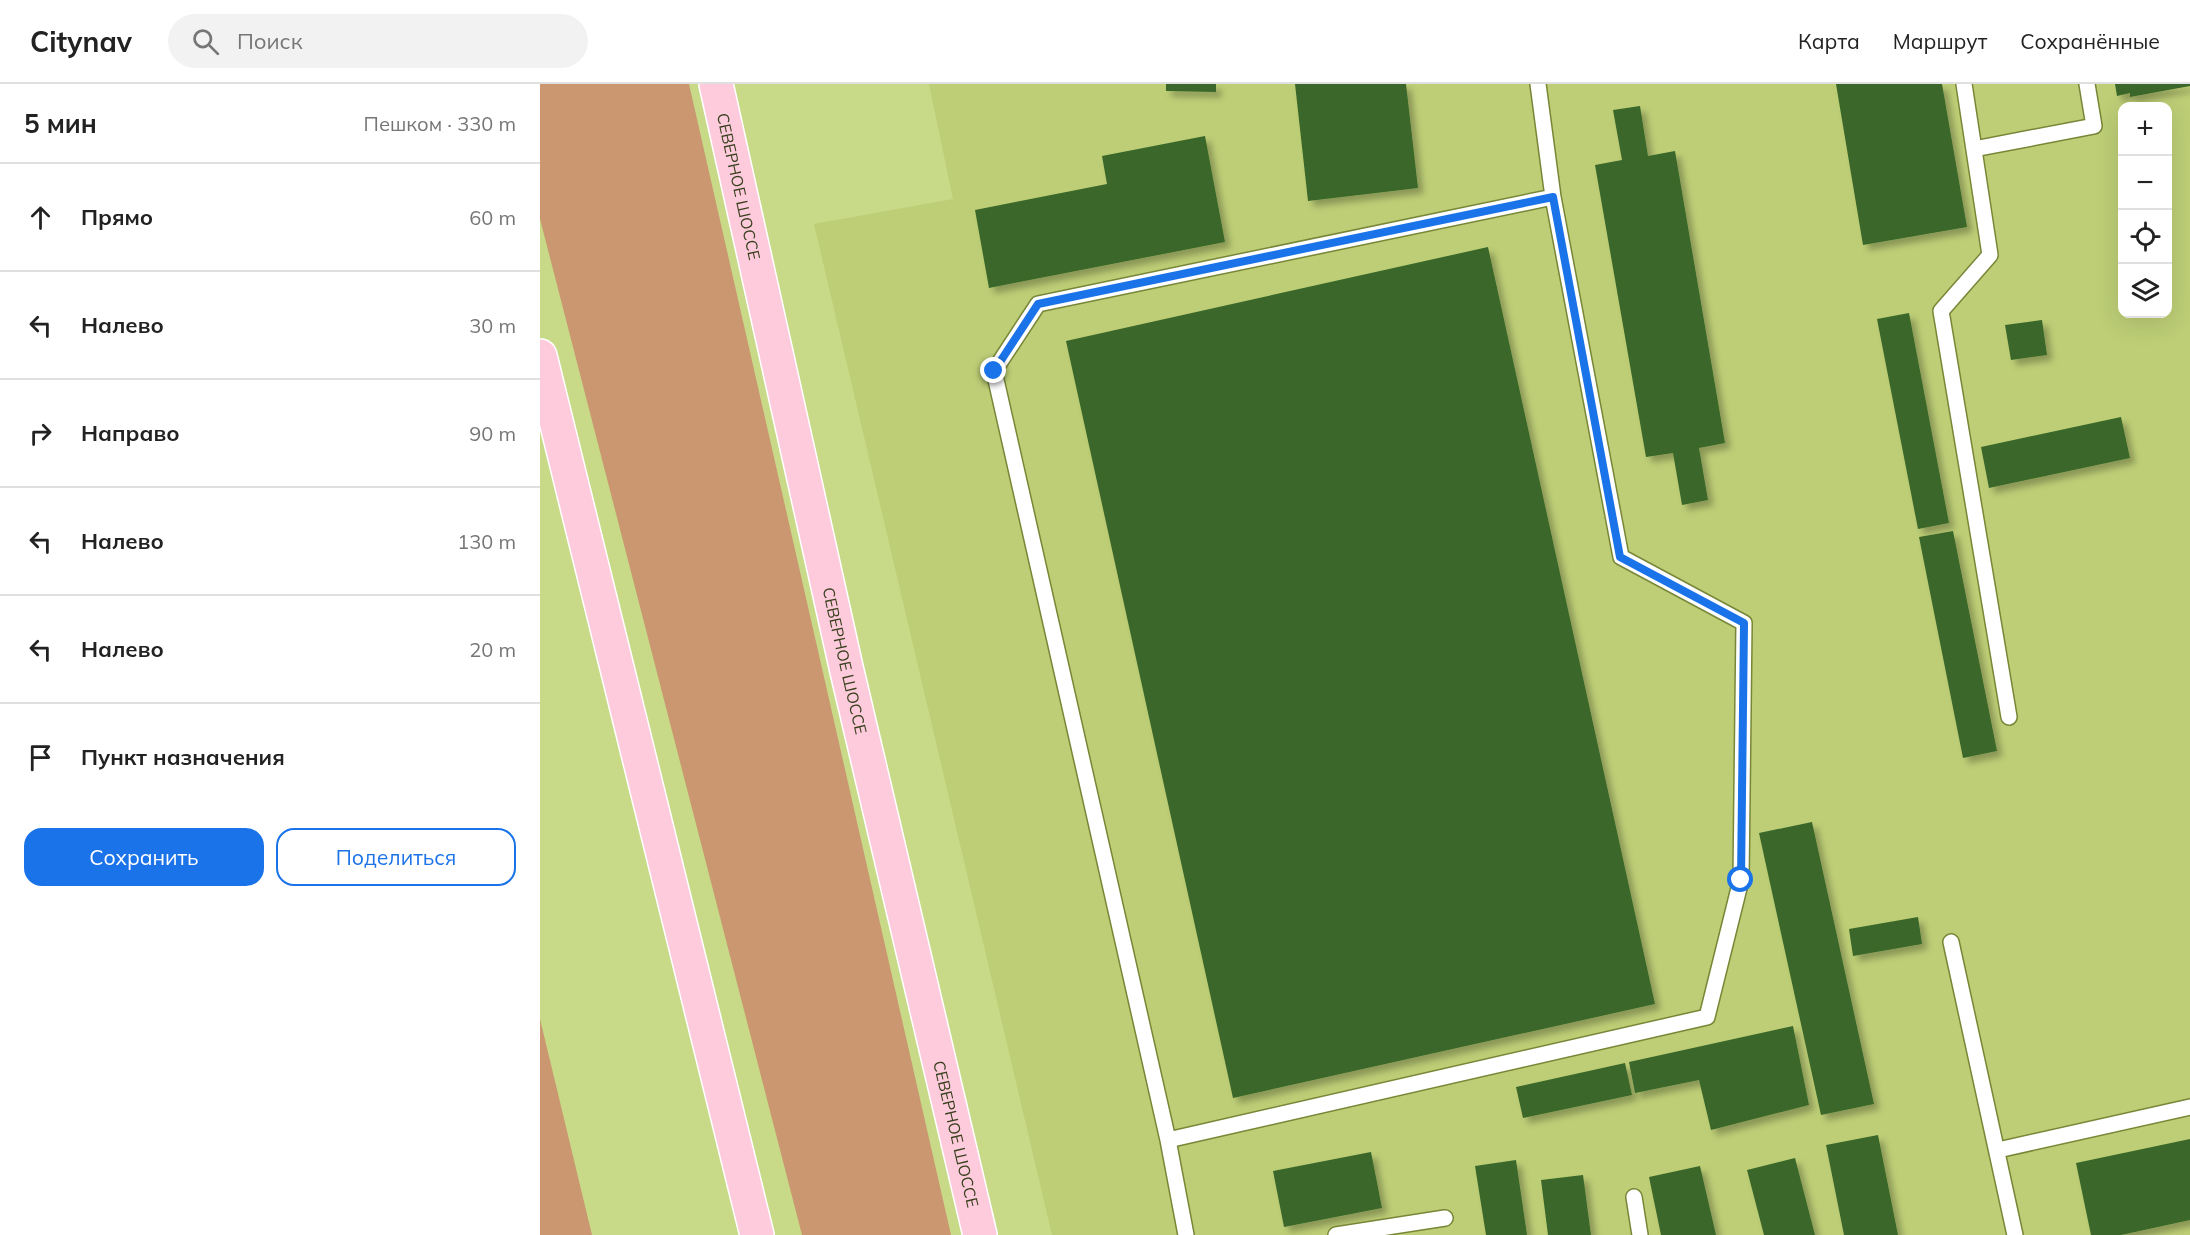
<!DOCTYPE html>
<html lang="ru">
<head>
<meta charset="utf-8">
<style>
  :root { --surface:#fff; --page:#f2f2f2; --text:#222; --muted:#767676; --line:#e0e0e0; --accent:#1a73e8 }
  body { margin:0; font-family:Mulish,sans-serif; background:var(--page); color:var(--text) }
  .controls { position:absolute; right:18px; top:18px; display:grid; overflow:hidden; border-radius:12px; box-shadow:0 6px 24px #0002 }
  .controls button { width:54px; height:54px; display:grid; place-items:center; padding:0; border:0; border-bottom:2px solid var(--line); background:var(--surface); color:var(--text); font:30px sans-serif }
  .stop { position:absolute; width:18px; height:18px; margin:-14px; border:4px solid #1a73e8; border-radius:50%; background:#fff }
  .stop.end { background:#1a73e8; border-color:#fff; box-shadow:0 2px 6px #0008 }
  .list { margin:0; padding:0; list-style:none }
  h2 { display:flex; justify-content:space-between; align-items:center; height:78px; margin:0; padding:0 24px; font-size:26px }
  h2 small { font-size:20px; font-weight:400; color:var(--muted) }
  .list li { display:grid; grid-template-columns:39px 1fr auto; gap:18px; align-items:center; box-sizing:border-box; height:108px; padding:0 24px; border-top:2px solid var(--line) }
  .list b { display:block; font-size:22px; white-space:nowrap }
  .list em { font-size:20px; font-style:normal; color:var(--muted) }
  .actions { display:flex; gap:12px; padding:18px 24px }
  .actions a { flex:1; padding:14px 0; border:2px solid var(--accent); border-radius:18px; text-align:center; font-size:21px; color:var(--accent) }
  .actions .main { background:var(--accent); color:#fff }
  .icon { flex:none; width:33px; height:33px; fill:none; stroke:currentColor; stroke-width:2; stroke-linecap:round; stroke-linejoin:round }
  .map { position:relative; flex:none; width:1650px; height:1151px; overflow:hidden }
  header { display:flex; align-items:center; gap:36px; box-sizing:border-box; height:84px; padding:0 30px; background:var(--surface); border-bottom:2px solid var(--line) }
  header strong { font-size:28px }
  nav { display:flex; gap:33px; margin-inline-start:auto; font-size:21px }
  .search { width:420px; height:54px; background:var(--page); display:flex; align-items:center; gap:15px; box-sizing:border-box; padding:0 21px; border-radius:33px; color:var(--muted); font-size:22px }
  main { display:flex }
  aside { flex:1; background:var(--surface) }
  .map>svg:first-child { display:block }
  .built { fill:#bdce76; fill-rule:evenodd }
  .green { fill:#ca9771 }
  .building { fill:#3a6829; filter:url(#shadow) }
  .lines { fill:none; stroke-linecap:round; stroke-linejoin:round }
  .service-casing { stroke:#788637; stroke-width:18 }
  .primary-casing { stroke:#fff; stroke-width:36 }
  .service { stroke:#fff; stroke-width:15 }
  .primary { stroke:#fecbdc; stroke-width:33 }
  .route { stroke:#1a73e8; stroke-width:8 }
  .labels { text-anchor:middle; stroke-width:6; stroke-linejoin:round; paint-order:stroke }
  .street-label { font-size:16px; fill:#383f1d; stroke:#d5e694 }
</style>
</head>
<body>
<header>
<strong>Citynav</strong>
<div class="search"><svg class="icon" aria-label="search" viewBox="0 0 24 24"><circle cx="10" cy="10" r="6"/><path d="M15 15l6 6"/></svg>Поиск</div>
<nav><a>Карта</a><a>Маршрут</a><a>Сохранённые</a></nav>
</header>
<main>
<aside>
<h2>5 мин<small>Пешком · 330 m</small></h2>
<ul class="list">
<li><svg class="icon" aria-label="ahead" viewBox="0 0 24 24"><path d="M12 20V5M6 11l6-6 6 6"/></svg><div><b>Прямо</b></div><em>60 m</em></li>
<li><svg class="icon" aria-label="left" viewBox="0 0 24 24"><path d="M17 20v-9H6M10 6l-5 5 5 5"/></svg><div><b>Налево</b></div><em>30 m</em></li>
<li><svg class="icon" aria-label="right" viewBox="0 0 24 24"><path d="M7 20v-9h11M14 6l5 5-5 5"/></svg><div><b>Направо</b></div><em>90 m</em></li>
<li><svg class="icon" aria-label="left" viewBox="0 0 24 24"><path d="M17 20v-9H6M10 6l-5 5 5 5"/></svg><div><b>Налево</b></div><em>130 m</em></li>
<li><svg class="icon" aria-label="left" viewBox="0 0 24 24"><path d="M17 20v-9H6M10 6l-5 5 5 5"/></svg><div><b>Налево</b></div><em>20 m</em></li>
<li><svg class="icon" aria-label="arrive" viewBox="0 0 24 24"><path d="M6 21V4h12l-3 4 3 4H6"/></svg><div><b>Пункт назначения</b></div></li>
</ul>
<div class="actions"><a class="main">Сохранить</a><a>Поделиться</a></div>
</aside>
<div class="map">
<svg width="1650" height="1151" viewBox="0 0 1650 1151">
  <defs>
    <filter id="shadow"><feDropShadow dx="5.5" dy="5.5" stdDeviation="3" flood-color="#0004"/></filter>
  </defs>
  <rect width="100%" height="100%" fill="#c8d987"/>
  <path class="built" d="M 389,0 L 1650,0 L 1650,1151 L 512,1151 L 274,140 L 413,115 ZM 1582,22 L 1628,22 L 1628,230 L 1582,230 Z"/>
  <path class="green" d="M 0,0 L 149,0 L 411,1151 L 262,1151 L 0,135 Z
    M 0,935 L 52,1151 L 0,1151 Z"/>
  <path class="building" d="M 626,0 L 676,0 L 676,8 L 626,7 Z
    M 755,0 L 866,0 L 878,104 L 768,117 Z
    M 1296,0 L 1402,0 L 1427,143 L 1323,161 Z
    M 1575,0 L 1650,0 L 1650,2 L 1590,13 L 1590,9 L 1577,12 Z
    M 1100,22 L 1108,72 L 1135,67 L 1185,359 L 1159,364 L 1168,416 L 1142,421 L 1133,369 L 1106,373 L 1055,81 L 1082,76 L 1073,26 Z
    M 665,52 L 685,158 L 449,204 L 435,126 L 567,100 L 562,72 Z
    M 948,163 L 1115,920 L 693,1014 L 526,257 Z
    M 1369,229 L 1409,439 L 1378,445 L 1337,235 Z
    M 1502,236 L 1507,271 L 1471,276 L 1465,241 Z
    M 1581,333 L 1590,374 L 1449,404 L 1441,363 Z
    M 1413,447 L 1457,667 L 1423,674 L 1379,453 Z
    M 1272,738 L 1334,1020 L 1281,1031 L 1219,749 Z
    M 1378,833 L 1382,860 L 1313,872 L 1309,845 Z
    M 1253,942 L 1269,1021 L 1171,1046 L 1159,996 L 1095,1009 L 1089,978 Z
    M 1085,979 L 1092,1011 L 983,1034 L 976,1003 Z
    M 1338,1051 L 1358,1151 L 1304,1151 L 1286,1061 Z
    M 1650,1055 L 1650,1136 L 1581,1151 L 1551,1151 L 1536,1079 Z
    M 831,1068 L 842,1124 L 744,1143 L 733,1087 Z
    M 1255,1074 L 1275,1151 L 1224,1151 L 1207,1086 Z
    M 976,1076 L 987,1151 L 946,1151 L 935,1082 Z
    M 1160,1082 L 1176,1151 L 1121,1151 L 1109,1093 Z
    M 1043,1091 L 1051,1151 L 1008,1151 L 1001,1096 Z"/>
  <g class="lines">
    <defs>
      <path id="service" d="M 998,0 L 1013,113
        M 1424,0 L 1450,171 L 1401,227 L 1469,633
        M 1434,65 L 1554,42 L 1547,0
        M 1411,858 L 1475,1151
        M 628,1056 L 1167,933 L 1201,796 L 1204,539 L 1081,473 L 1013,113 L 498,220 L 454,287 L 628,1056 L 646,1151
        M 1458,1066 L 1650,1023
        M 1094,1113 L 1100,1151
        M 796,1151 L 905,1134"/>
      <g id="primary">
        <path id="s1" d="M 176,0 L 306,583 L 440,1151"/>
        <path d="M 0,272 L 217,1151"/>
      </g>
    </defs>
    <use href="#service" class="service-casing"/>
    <use href="#primary" class="primary-casing"/>
    <use href="#service" class="service"/>
    <use href="#primary" class="primary"/>
  </g>
  <g class="lines">
    <path class="route" d="M 454,287 L 498,220 L 1013,113 L 1080,473 L 1204,539 L 1201,796"/>
  </g>
  <g class="labels">
    <g class="street-label">
      <text dy="6" stroke="none"><textPath href="#s1" startOffset="105">СЕВЕРНОЕ ШОССЕ</textPath></text>
      <text dy="6" stroke="none"><textPath href="#s1" startOffset="591">СЕВЕРНОЕ ШОССЕ</textPath></text>
      <text dy="6" stroke="none"><textPath href="#s1" startOffset="1077">СЕВЕРНОЕ ШОССЕ</textPath></text>
    </g>
  </g>
</svg>
<div class="controls">
<button>+</button>
<button>−</button>
<button><svg class="icon" aria-label="locate" viewBox="0 0 24 24"><circle cx="12" cy="12" r="6"/><path d="M12 2v4M12 18v4M2 12h4M18 12h4"/></svg></button>
<button><svg class="icon" aria-label="layers" viewBox="0 0 24 24"><path d="M12 4l9 5-9 5-9-5zM3 14l9 5 9-5"/></svg></button>
</div>
<div class="stop" style="left:1201px;top:796px"></div>
<div class="stop end" style="left:454px;top:287px"></div>
</div>
</main>
</body>
</html>
